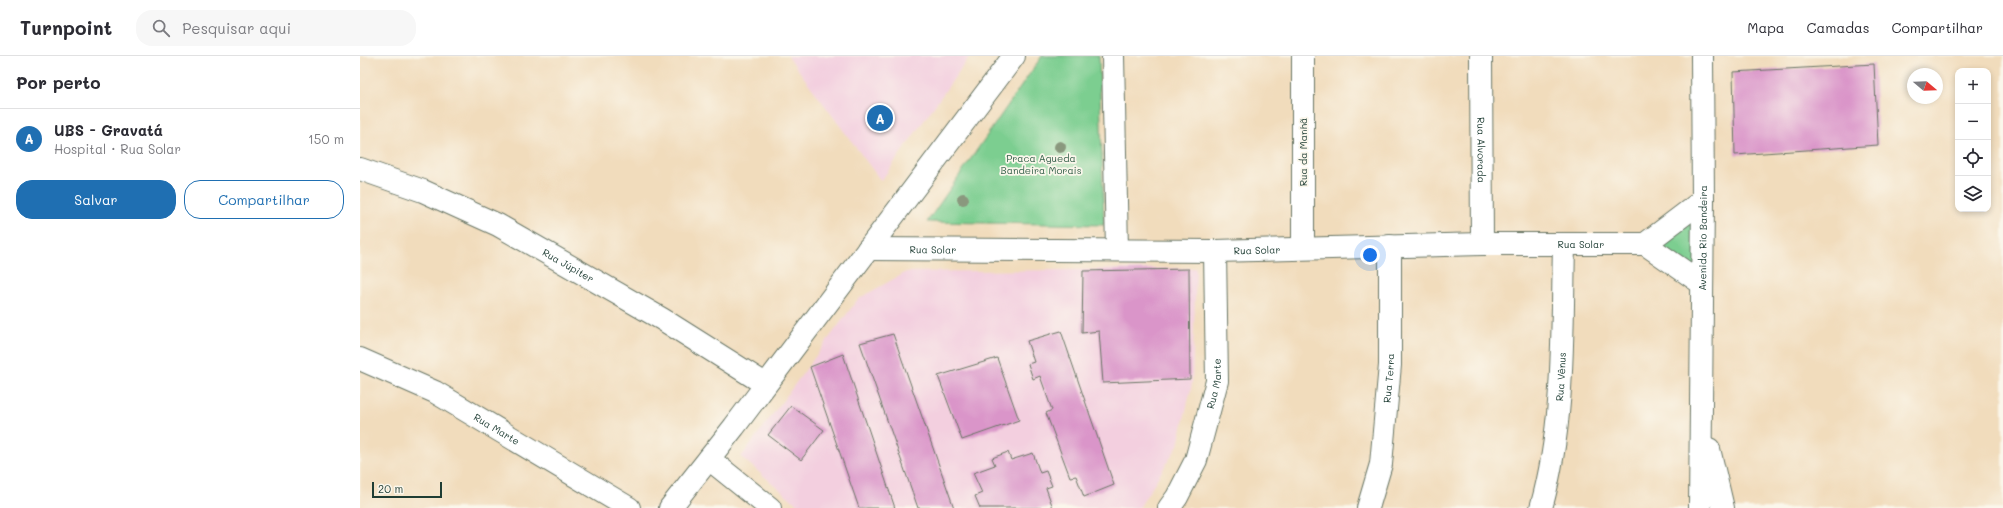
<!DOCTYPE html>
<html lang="pt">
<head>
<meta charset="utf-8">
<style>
  :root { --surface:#fff; --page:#f7f7f7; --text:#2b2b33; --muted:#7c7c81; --line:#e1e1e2; --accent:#1f6fb2 }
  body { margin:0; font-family:Mali,sans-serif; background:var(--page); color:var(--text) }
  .controls { position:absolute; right:12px; top:12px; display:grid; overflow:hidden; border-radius:8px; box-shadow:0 2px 6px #0003 }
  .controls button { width:36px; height:36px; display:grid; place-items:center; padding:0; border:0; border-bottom:1px solid var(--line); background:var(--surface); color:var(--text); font:20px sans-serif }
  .compass { position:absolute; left:1547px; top:12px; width:36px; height:36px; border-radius:50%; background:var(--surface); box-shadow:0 2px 6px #0003; rotate:109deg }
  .scale { position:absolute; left:12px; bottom:10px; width:70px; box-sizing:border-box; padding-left:4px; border:2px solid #1f3d34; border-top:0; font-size:11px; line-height:14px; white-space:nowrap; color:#1f3d34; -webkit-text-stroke:3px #fbf7ec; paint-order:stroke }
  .you { position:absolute; left:1010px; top:199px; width:14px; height:14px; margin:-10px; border:3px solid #fff; border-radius:50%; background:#1a73e8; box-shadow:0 0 0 6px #1a73e833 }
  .badge { display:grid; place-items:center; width:26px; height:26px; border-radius:50%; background:var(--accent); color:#fff; font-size:13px; font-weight:700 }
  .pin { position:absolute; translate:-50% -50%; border:2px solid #fff; box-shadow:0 1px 4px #0006 }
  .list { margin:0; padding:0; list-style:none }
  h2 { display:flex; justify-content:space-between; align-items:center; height:52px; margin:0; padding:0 16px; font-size:17px }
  h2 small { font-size:13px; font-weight:400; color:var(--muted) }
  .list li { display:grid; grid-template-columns:26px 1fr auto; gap:12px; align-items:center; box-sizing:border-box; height:60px; padding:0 16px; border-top:1px solid var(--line) }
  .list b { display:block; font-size:15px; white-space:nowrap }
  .list p { margin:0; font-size:13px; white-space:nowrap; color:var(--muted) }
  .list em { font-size:13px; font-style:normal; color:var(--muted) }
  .actions { display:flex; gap:8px; padding:12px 16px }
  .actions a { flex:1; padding:9px 0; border:1px solid var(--accent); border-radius:16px; text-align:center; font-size:14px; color:var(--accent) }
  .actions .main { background:var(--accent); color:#fff }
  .icon { flex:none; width:22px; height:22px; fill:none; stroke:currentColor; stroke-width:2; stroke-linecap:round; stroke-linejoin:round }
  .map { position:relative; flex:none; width:1643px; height:452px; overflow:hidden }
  header { display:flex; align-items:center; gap:24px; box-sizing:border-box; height:56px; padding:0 20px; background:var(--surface); border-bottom:1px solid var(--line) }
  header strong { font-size:19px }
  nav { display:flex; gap:22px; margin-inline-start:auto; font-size:14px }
  .search { width:280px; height:36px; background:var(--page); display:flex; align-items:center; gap:10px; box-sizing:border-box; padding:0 14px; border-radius:16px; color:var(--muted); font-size:15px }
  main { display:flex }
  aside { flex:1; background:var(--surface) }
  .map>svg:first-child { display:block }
  .built { fill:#f3cfdf }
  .green { fill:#7cce90; stroke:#4e8662 }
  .building { fill:#da95c9 }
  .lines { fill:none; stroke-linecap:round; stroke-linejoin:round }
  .minor-casing { stroke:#687564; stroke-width:24 }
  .minor { stroke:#fff; stroke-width:22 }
  .tree { fill:#8a987e }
  .labels { text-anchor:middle; stroke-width:3.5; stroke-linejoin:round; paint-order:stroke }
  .street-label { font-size:10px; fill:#1f3d34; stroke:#fbf7ec }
  .park-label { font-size:10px; fill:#36614b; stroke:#fbf7ec }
</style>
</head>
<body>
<header>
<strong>Turnpoint</strong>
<div class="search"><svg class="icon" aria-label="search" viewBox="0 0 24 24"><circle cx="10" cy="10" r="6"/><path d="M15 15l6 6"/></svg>Pesquisar aqui</div>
<nav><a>Mapa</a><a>Camadas</a><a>Compartilhar</a></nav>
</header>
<main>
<aside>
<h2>Por perto<small></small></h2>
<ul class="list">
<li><span class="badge">A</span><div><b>UBS - Gravatá</b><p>Hospital · Rua Solar</p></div><em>150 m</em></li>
</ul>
<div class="actions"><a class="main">Salvar</a><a>Compartilhar</a></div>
</aside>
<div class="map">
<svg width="1643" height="452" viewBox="0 0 1643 452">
  <rect width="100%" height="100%" fill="#fbf7ec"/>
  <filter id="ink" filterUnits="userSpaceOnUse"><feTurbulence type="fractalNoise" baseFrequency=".025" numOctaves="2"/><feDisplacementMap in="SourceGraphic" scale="8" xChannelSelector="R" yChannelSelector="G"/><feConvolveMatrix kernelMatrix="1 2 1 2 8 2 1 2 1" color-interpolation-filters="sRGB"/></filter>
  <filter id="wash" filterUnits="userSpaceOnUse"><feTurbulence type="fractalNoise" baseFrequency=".012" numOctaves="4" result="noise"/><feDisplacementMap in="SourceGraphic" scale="16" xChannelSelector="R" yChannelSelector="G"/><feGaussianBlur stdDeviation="0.9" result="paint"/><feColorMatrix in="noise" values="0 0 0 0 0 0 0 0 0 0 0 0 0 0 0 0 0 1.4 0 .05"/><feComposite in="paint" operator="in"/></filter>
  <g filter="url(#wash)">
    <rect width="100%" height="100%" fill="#f1dcbc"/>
    <path class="built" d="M 428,0 L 610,0 L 521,125 Z
      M 836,212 L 832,328 L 818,389 L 779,452 L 442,452 L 381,401 L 498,243 L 546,216 Z"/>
    <path class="green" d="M 682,0 L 739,0 L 744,169 L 567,166 Z
      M 1336,155 L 1336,217 L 1294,187 Z"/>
    <g id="blocks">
      <path class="building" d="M 1514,8 L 1518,89 L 1375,99 L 1373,16 Z
        M 829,213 L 830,323 L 743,327 L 739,275 L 722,277 L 723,215 Z
        M 701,275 L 754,429 L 724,441 L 716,420 L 710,421 L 686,357 L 692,354 L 680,320 L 673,323 L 668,308 L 674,306 L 667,285 Z
        M 533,278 L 594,452 L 558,452 L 500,287 Z
        M 483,298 L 535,452 L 499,452 L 450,311 Z
        M 637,302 L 659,364 L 602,384 L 578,320 Z
        M 431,350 L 464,374 L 441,404 L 408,379 Z
        M 648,396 L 651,404 L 673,397 L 680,417 L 686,415 L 692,430 L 686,432 L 693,452 L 620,452 L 615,440 L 622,437 L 613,417 L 635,409 L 632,402 Z"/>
    </g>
  </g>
  <g filter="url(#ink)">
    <use href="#blocks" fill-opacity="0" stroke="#687564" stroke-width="1"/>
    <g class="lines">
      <defs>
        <g id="minor">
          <path d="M 753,0 L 757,194"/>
          <path d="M 943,0 L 943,192"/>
          <path id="s1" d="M 1121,0 L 1122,188"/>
          <path id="s2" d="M 0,113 L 63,135 L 138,169 L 302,263 L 405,328"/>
          <path d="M 1285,188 L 1343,144"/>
          <path id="s3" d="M 508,193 L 855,195 L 1122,188 L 1285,188 L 1341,227"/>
          <path id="s4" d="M 0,303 L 75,336 L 269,452"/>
          <path d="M 1349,393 L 1363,452"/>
          <path d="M 349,403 L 410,452"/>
          <path d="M 310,452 L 374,371 L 654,0"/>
          <path id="s5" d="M 809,452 L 817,441 L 836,404 L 857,325 L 855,195"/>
          <path id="s6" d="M 1008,452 L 1021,408 L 1030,309 L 1030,190"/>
          <path id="s7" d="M 1181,452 C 1205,367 1202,276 1204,188"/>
          <path id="s8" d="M 1340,452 L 1343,144 L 1342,0"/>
        </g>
      </defs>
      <use href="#minor" class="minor-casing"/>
      <use href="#minor" class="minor"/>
    </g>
    <g class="tree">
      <circle cx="700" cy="91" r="6"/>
      <circle cx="603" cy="143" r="6"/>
    </g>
  </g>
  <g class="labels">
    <g class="street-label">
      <text dy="4" stroke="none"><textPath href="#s1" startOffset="94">Rua Alvorada</textPath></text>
      <text transform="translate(943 96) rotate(-90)" y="4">Rua da Manhã</text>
      <text dy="4" stroke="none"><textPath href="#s8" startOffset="270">Avenida Rio Bandeira</textPath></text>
      <text dy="4" stroke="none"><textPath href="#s3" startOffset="713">Rua Solar</textPath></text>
      <text dy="4" stroke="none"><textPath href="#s3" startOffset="65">Rua Solar</textPath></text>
      <text dy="4" stroke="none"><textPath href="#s3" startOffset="389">Rua Solar</textPath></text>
      <text dy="4" stroke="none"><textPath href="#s2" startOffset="230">Rua Júpiter</textPath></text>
      <text dy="4" stroke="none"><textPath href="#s7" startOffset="133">Rua Vênus</textPath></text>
      <text dy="4" stroke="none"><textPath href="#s6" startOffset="132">Rua Terra</textPath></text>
      <text dy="4" stroke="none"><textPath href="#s5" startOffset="134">Rua Marte</textPath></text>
      <text dy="4" stroke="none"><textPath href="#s4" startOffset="154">Rua Marte</textPath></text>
    </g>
    <g class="park-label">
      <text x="681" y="106">Praca Agueda<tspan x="681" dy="12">Bandeira Morais</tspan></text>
    </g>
  </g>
</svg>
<div class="controls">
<button>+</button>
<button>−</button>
<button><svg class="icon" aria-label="locate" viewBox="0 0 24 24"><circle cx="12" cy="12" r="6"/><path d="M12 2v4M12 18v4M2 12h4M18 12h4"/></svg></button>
<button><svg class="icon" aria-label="layers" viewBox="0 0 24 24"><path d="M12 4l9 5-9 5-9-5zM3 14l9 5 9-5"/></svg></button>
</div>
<svg class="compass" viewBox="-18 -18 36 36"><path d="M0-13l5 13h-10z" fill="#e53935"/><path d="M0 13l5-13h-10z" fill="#7c7c81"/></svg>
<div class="scale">20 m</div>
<div class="you"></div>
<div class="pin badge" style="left:520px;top:62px">A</div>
</div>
</main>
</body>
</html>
